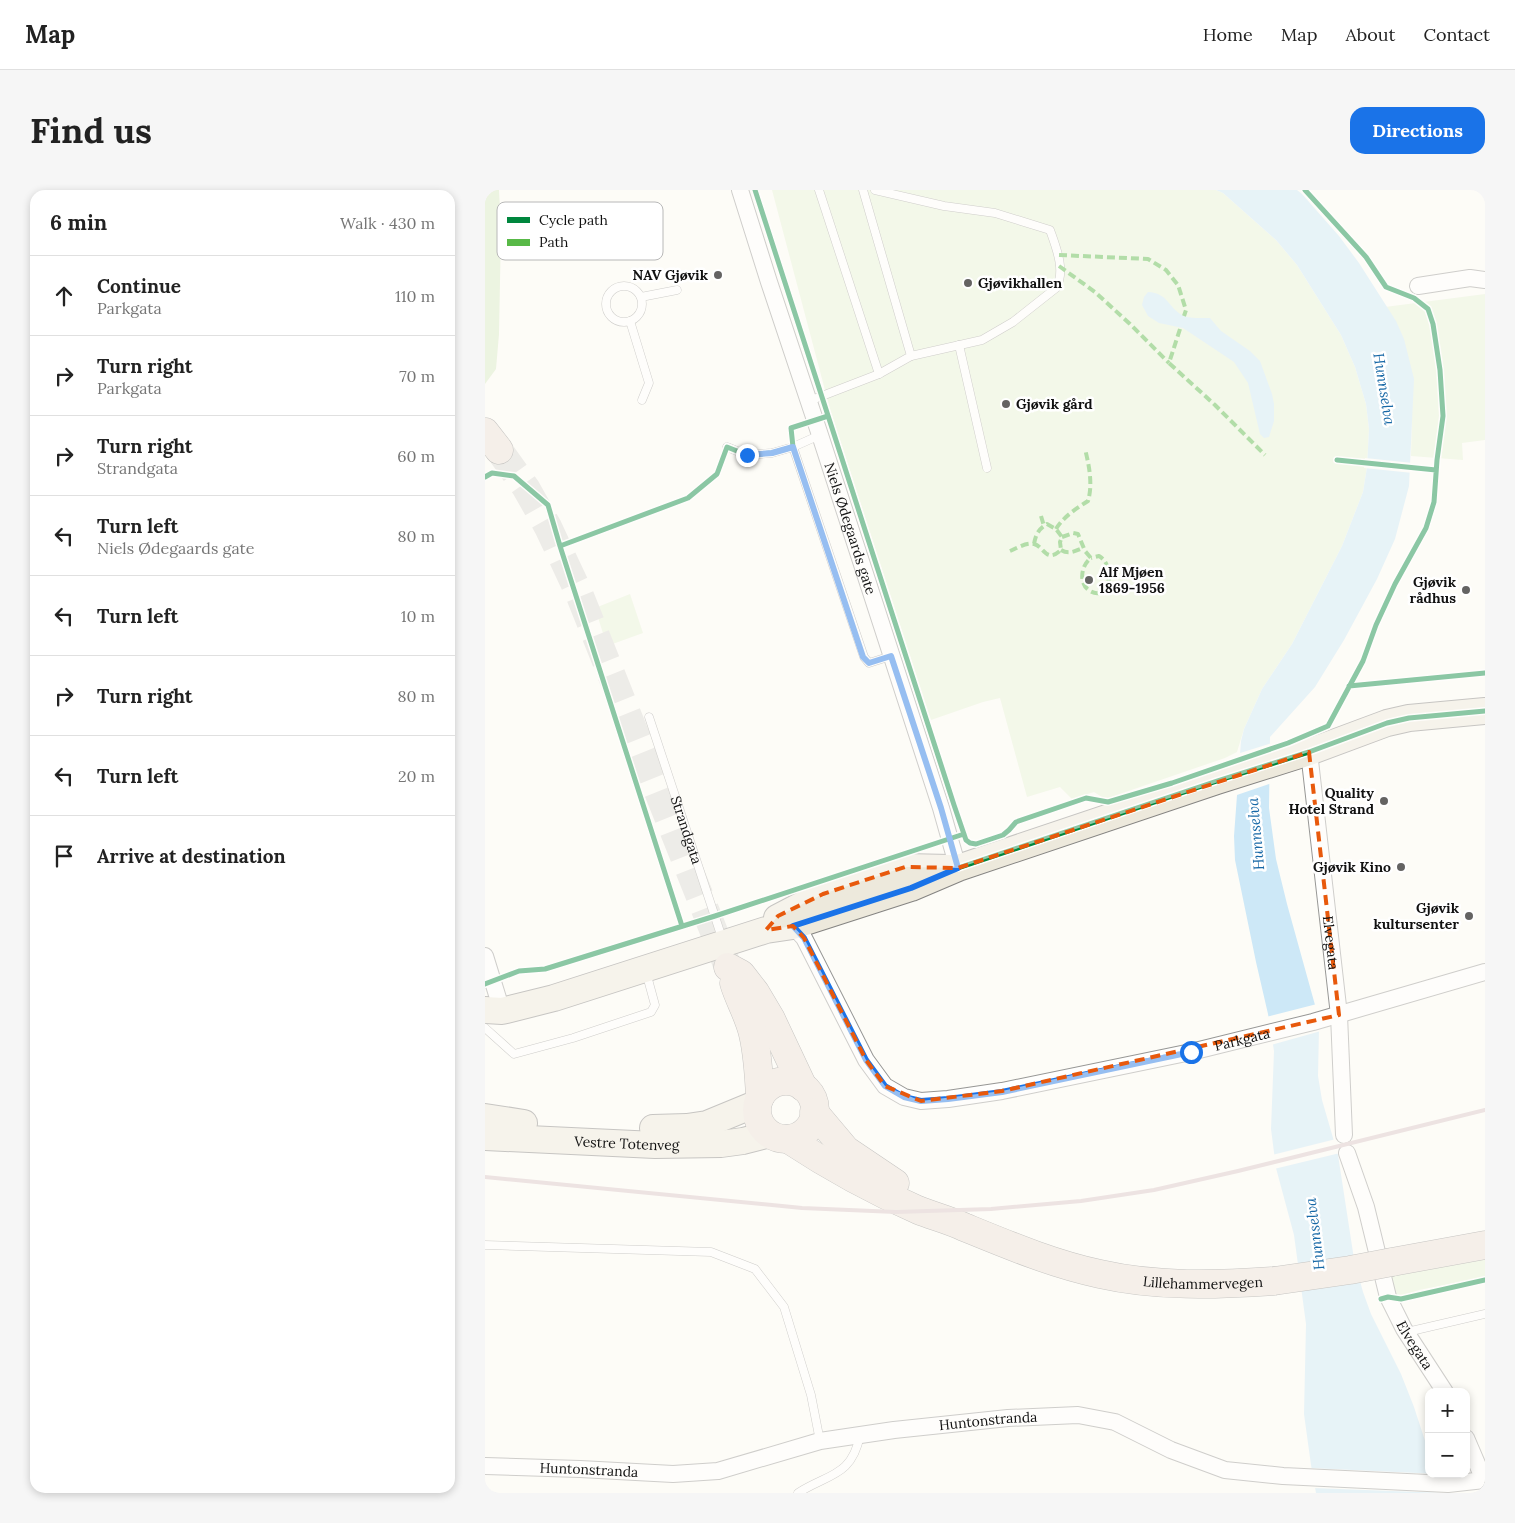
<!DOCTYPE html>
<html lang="en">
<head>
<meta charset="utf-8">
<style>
  :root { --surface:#fff; --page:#f6f6f6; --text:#222; --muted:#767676; --line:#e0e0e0; --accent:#1a73e8 }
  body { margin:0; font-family:Lora,serif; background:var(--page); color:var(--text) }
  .controls { position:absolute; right:15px; bottom:15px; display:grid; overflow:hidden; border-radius:10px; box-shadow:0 2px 8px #0003 }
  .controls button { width:45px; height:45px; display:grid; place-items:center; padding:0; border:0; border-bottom:1px solid var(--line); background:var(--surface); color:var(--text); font:25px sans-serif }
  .stop { position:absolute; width:15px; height:15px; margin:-11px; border:4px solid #1a73e8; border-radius:50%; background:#fff }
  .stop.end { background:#1a73e8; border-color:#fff; box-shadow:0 1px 5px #0008 }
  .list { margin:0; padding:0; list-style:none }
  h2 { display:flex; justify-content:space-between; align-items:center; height:65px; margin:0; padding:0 20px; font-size:21px }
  h2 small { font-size:16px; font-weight:400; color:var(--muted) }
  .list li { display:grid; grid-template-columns:32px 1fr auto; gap:15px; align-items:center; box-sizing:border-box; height:80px; padding:0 20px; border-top:1px solid var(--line) }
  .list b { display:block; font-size:19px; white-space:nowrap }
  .list p { margin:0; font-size:16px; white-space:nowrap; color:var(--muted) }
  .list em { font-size:16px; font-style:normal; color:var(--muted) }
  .icon { flex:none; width:28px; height:28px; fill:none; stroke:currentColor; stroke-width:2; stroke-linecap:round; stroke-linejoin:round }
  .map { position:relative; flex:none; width:1000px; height:1303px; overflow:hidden; border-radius:15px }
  header { display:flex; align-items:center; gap:30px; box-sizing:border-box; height:70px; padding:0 25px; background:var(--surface); border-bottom:1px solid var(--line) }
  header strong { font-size:24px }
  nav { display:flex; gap:28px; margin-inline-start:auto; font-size:18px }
  .intro { display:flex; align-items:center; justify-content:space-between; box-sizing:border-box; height:120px; padding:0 30px }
  h1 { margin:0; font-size:35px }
  .button { padding:12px 22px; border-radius:15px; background:var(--accent); color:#fff; font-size:18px; font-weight:700 }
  main { display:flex; gap:30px; padding:0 30px }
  aside { flex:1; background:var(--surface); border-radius:15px; box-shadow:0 2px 8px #0003 }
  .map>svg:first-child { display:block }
  .green { fill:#e7f3d7 }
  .forest { fill:#d8eac5 }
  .water { fill:#cde8f7 }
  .pier { fill:#fdfcf7 }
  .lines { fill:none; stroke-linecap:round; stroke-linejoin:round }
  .highway-tunnel { stroke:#dad9d4; stroke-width:28; stroke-dasharray:28 14; stroke-linecap:butt }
  .lane-casing { stroke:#979795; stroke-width:9 }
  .street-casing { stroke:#979795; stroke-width:18 }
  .primary-casing { stroke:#858482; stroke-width:28 }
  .highway-casing { stroke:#858482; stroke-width:29 }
  .lane { stroke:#fffffe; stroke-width:8 }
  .street { stroke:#fffffe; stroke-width:16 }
  .primary { stroke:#ede9dc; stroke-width:26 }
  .highway { stroke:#eae1d8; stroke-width:28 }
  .rail { stroke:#d9c6c7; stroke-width:4 }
  .highway-bridge-casing { stroke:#858482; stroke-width:29; stroke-linecap:butt }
  .highway-bridge { stroke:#eae1d8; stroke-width:28 }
  .quiet { stroke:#58b947; stroke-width:4; stroke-dasharray:8 4; stroke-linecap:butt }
  .cycleway-casing { stroke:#fff; stroke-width:8 }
  .cycleway { stroke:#00873e; stroke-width:5 }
  .route { stroke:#1a73e8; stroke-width:6 }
  .marked { fill:none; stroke:#e8590c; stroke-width:4; stroke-dasharray:10 6; stroke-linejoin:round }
  .poi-dot { fill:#646362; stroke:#fff; stroke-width:2 }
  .labels { text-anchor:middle; stroke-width:5; stroke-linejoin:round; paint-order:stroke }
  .poi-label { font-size:14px; font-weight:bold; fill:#111; stroke:#fff; text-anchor:end }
  .street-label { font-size:14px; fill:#111; stroke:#fff }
  .water-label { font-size:15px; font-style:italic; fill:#1768a6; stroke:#fff }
  .key { fill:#fff; stroke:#b8b8b8; stroke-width:1 }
  .key-label { font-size:14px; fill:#111 }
</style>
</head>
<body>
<header>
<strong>Map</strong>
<nav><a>Home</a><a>Map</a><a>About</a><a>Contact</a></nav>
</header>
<div class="intro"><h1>Find us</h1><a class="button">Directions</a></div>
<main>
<aside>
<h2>6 min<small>Walk · 430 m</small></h2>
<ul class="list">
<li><svg class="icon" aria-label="ahead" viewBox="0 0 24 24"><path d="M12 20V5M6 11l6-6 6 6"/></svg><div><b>Continue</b><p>Parkgata</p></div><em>110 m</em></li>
<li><svg class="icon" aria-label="right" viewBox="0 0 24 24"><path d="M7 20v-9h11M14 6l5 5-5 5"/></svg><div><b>Turn right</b><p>Parkgata</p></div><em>70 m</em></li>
<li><svg class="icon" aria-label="right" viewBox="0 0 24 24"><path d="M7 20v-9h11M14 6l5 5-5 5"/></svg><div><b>Turn right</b><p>Strandgata</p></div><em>60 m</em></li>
<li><svg class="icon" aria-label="left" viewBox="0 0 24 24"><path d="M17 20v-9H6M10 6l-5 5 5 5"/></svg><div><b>Turn left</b><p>Niels Ødegaards gate</p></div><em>80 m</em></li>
<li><svg class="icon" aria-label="left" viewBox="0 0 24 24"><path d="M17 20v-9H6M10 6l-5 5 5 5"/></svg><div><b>Turn left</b></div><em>10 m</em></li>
<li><svg class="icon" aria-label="right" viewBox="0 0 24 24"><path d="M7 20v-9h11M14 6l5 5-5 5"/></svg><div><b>Turn right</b></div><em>80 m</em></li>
<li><svg class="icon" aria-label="left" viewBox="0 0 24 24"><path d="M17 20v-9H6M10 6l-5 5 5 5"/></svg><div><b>Turn left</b></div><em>20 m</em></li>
<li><svg class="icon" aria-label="arrive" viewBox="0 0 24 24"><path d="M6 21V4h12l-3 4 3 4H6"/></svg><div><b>Arrive at destination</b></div></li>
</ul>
</aside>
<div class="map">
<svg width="1000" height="1303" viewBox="0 0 1000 1303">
  <rect width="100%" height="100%" fill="#fdfcf7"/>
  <path class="green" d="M 287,0 L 731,0 L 738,3 L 791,50 L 812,75 L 856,145 L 870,177 L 881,214 L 884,239 L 882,277 L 878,302 L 857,356 L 807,454 L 777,499 L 759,539 L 752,562 L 740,568 L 620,609 L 609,602 L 587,609 L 575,597 L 542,607 L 515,508 L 498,512 L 446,530 L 345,219 Z
    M 1000,104 L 1000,250 L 977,253 L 978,270 L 926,266 L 927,227 L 900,117 Z
    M 145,404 L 158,443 L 122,456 L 110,418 Z
    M 1000,1068 L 1000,1087 L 934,1100 L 912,1107 L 905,1086 Z"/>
  <path class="forest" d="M 6,0 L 14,0 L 16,40 L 14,144 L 11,179 L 0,194 L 0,2 Z"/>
  <path class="water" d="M 731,0 L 812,0 L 817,4 L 854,46 L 874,73 L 911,131 L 919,149 L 929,189 L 924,296 L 910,349 L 892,389 L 859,450 L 830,497 L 785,547 L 784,618 L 791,669 L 802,714 L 830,815 L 834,839 L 833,886 L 837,910 L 853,965 L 869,1069 L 878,1102 L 886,1124 L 916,1184 L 929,1217 L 944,1263 L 944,1284 L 956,1303 L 831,1303 L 826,1275 L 819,1224 L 821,1134 L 809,1045 L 791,978 L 786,939 L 789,861 L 783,824 L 771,772 L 750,670 L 749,646 L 756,551 L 759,539 L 777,499 L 807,454 L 857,356 L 878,302 L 882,277 L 884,239 L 881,214 L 870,177 L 856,145 L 812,75 L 791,50 L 738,3 Z
    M 663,102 C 683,103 683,117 697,125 C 704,129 717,128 725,128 L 736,141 L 765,161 L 775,171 L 787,204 L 789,214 L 789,231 L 784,247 L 779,248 L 775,244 L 763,193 L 749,172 L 698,138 L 674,133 L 663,126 L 657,115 L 659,107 Z"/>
  <path class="pier" d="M 880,268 L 928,273 L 928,283 L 879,278 Z
    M 787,553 L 787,593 L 749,606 L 752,564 Z
    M 832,814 L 836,841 L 786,855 L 781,827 Z
    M 851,949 L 855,963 L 789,979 L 787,965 Z
    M 825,1278 L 953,1284 L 959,1303 L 828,1298 L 825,1285 Z"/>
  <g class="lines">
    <path class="highway-tunnel" d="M 14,260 L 41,298 L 63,337 L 93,401 L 243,777"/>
    <defs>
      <g id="lane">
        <path d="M 334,0 L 394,184"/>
        <path d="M 390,0 L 459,16 L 510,23 L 565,40 C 571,57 581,81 571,98 L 528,132 L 497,150 L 426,166"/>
        <circle cx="139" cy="114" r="18"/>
        <path d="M 156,107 L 192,100"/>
        <path d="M 145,131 L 164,193 L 157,210"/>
        <path d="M 474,155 L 502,278"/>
        <path d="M 324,211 L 394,184 L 426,166 L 378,0"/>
        <path d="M 242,257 L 262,265 L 287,263 L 308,257 L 335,245"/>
        <path d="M 308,257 L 379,467 L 384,473 L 406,466"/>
        <path id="s1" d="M 164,527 L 238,751"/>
        <path d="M 0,838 L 29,864 L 88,848 L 166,822 L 170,815 L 161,782"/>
        <path d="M 0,1055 L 226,1062 L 270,1079 L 299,1117 L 326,1205 L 335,1251"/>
        <path d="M 922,1142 L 1000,1124"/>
        <path d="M 313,1303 C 342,1284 367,1287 375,1245"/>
      </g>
      <g id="street">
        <path id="s2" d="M 255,0 L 284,92 L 335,245 L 456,618 L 473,678"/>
        <path d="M 933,96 L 985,88 L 1000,90"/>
        <path id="s3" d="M 824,562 L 854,825 L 859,945"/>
        <path id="s4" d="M 308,736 L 319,748 L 381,870 L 400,896 L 419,907 L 436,911 L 463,909 L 517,901 L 706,862 L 828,832 L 1000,782"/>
        <path d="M 0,766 L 17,821"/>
        <path id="s5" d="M 862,963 L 881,1017 L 903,1107 L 919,1139 L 960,1202"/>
        <path d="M 981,1248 L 999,1290"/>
        <path id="s6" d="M 0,1276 L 95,1279 L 188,1284 L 233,1281 L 335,1251 L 409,1240 L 523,1228 L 593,1225 L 630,1232 L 686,1260 L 740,1280 L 798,1286 L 963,1294 L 1000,1290"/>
      </g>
      <g id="primary">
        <path d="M 292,728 L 338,704 L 420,677 L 465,678"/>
        <path d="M 0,820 L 17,821 L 69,808 L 281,740 L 308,736 L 426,698 L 473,678 L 732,591 L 824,562 L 902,533 L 924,528 L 1000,521"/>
        <path d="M 0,927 L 39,933"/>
        <path d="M 168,938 L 202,937 L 222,934 L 273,913"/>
        <path id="s7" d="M 0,947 L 170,955 L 236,954 L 258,951 L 285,944"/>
      </g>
      <g id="highway">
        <path d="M 0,242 L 14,260"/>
        <path d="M 243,777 L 256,784 L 270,802 L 286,829 L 318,897"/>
        <path d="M 249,793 C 254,810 264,826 268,844 C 273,865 274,886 275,907"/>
        <circle cx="301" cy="920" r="29"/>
        <path d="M 329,922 L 361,960 L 410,993"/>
        <path id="s8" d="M 303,949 C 344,976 387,1000 433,1020 C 448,1026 464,1030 479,1037 C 523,1055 568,1074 615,1084 C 672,1097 731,1095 789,1091"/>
        <path d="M 907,1072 L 1000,1055"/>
      </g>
    </defs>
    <use href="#lane" class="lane-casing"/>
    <use href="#street" class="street-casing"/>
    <use href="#primary" class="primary-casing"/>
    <use href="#highway" class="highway-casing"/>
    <use href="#lane" class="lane"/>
    <use href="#street" class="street"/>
    <use href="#primary" class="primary"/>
    <use href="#highway" class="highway"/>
    <path class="rail" d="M 0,987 L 317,1018 L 411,1022 L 506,1019 L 596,1011 L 669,1000 L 753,981 L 1000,920"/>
    <defs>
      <path id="highway-bridge" d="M 789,1091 L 865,1080 L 907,1072"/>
    </defs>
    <use href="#highway-bridge" class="highway-bridge-casing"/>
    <use href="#highway-bridge" class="highway-bridge"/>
    <path class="quiet" d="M 574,65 L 663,69 L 681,80 L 693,95 L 701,120 L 699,126
      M 574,76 L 610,102 L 645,134 L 684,173
      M 695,139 L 684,173 L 730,215 L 780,265
      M 556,326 L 559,336
      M 571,339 C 578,327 592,318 603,311 C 608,294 604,275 600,259
      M 577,347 L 588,343 L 593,344 L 600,361 L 606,368 C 596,375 593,394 605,401 C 617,408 624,397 624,386 C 623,377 622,371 614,366 L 606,368
      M 576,360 C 584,365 590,361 598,358
      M 525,361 C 532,358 542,352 549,354 C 559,356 561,374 576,360 L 575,352 L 577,347 L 571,339 L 562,334 C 554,339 551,343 549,354"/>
    <defs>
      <path id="cycleway" d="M 270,0 L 469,615 L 481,650 L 485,653 L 491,654 L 518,645 L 524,640 L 531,632 L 601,608 L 623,612 L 687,593 L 803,553 L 843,536 L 878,471 L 891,435 L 910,394 L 941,338 L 949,312 L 952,270 L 958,226 L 955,180 L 948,134 L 943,119 L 929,108 L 901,97 L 881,67 L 820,0
        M 852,270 L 951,280
        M 0,287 L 7,283 L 29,286 L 63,315 L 75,356 L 197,736
        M 75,356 L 203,308 L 232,284 L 242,257 L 262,265 L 287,263 L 308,257 L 306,238 L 343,226
        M 864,496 L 1000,483
        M 473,678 L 732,591 L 824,562 L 902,533 L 924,528 L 1000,521
        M 0,794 L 34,781 L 60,779 L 230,726 L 479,644
        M 896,1109 L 903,1107 L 916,1109 L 1000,1090"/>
    </defs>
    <use href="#cycleway" class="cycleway-casing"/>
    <use href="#cycleway" class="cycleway"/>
  </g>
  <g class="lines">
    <path class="route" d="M 262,265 L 287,263 L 308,257 L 378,467 L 384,473 L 406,466 L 456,618 L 473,678 L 426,698 L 308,736 L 319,748 L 381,870 L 400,896 L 419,907 L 436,911 L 463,909 L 517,902 L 706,862"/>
  </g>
  <path d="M0 0H1000V1303H0ZM 824,562 L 854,825 L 517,901 L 436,911 L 400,896 L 381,870 L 319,748 L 308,736 L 281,740 L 293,726 L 338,704 L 420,677 L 473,678 Z" fill="#fdfcf7" fill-opacity=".55" fill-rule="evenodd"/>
  <path class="marked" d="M 824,562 L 854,825 L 517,901 L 436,911 L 400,896 L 381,870 L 319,748 L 308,736 L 281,740 L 293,726 L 338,704 L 420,677 L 473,678 Z"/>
  <g class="poi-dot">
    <circle cx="233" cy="85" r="5"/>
    <circle cx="483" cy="93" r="5"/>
    <circle cx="521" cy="214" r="5"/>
    <circle cx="604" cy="390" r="5"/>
    <circle cx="981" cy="400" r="5"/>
    <circle cx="899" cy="611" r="5"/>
    <circle cx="916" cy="677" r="5"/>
    <circle cx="984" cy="726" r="5"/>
  </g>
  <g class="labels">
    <g class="poi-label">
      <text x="223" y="90">NAV Gjøvik</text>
      <text x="493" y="98" text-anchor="start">Gjøvikhallen</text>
      <text x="531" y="219" text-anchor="start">Gjøvik gård</text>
      <text x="614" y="387" text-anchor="start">Alf Mjøen<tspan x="614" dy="16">1869-1956</tspan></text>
      <text x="971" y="397">Gjøvik<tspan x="971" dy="16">rådhus</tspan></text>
      <text x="889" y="608">Quality<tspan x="889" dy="16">Hotel Strand</tspan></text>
      <text x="906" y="682">Gjøvik Kino</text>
      <text x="974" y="723">Gjøvik<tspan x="974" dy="16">kultursenter</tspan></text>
    </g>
    <g class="street-label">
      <text dy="5" stroke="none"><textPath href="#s2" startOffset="356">Niels Ødegaards gate</textPath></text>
      <text dy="5" stroke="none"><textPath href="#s1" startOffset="119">Strandgata</textPath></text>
      <text dy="5" stroke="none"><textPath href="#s3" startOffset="192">Elvegata</textPath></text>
      <text dy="5" stroke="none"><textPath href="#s4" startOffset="552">Parkgata</textPath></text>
      <text dy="5" stroke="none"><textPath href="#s7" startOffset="142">Vestre Totenveg</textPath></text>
      <text dy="5" stroke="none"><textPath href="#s8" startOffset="445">Lillehammervegen</textPath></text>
      <text dy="5" stroke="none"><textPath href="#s5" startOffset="205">Elvegata</textPath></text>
      <text dy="5" stroke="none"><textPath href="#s6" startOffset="509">Huntonstranda</textPath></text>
      <text dy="5" stroke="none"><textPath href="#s6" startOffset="104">Huntonstranda</textPath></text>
    </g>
    <g class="water-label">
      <text transform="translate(899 199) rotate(81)" y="5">Hunnselva</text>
      <text transform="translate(771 644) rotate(-95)" y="5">Hunnselva</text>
      <text transform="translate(830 1044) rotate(-97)" y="5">Hunnselva</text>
    </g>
  </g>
  <rect x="12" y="12" width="166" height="58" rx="8" class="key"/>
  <rect x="22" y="27" width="23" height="6" fill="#00873e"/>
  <rect x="22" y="49" width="23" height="7" fill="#58b947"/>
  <g class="key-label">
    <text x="54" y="35">Cycle path</text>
    <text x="54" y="57">Path</text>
  </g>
</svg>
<div class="controls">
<button>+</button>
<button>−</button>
</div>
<div class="stop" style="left:706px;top:862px"></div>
<div class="stop end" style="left:262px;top:265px"></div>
</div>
</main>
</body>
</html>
